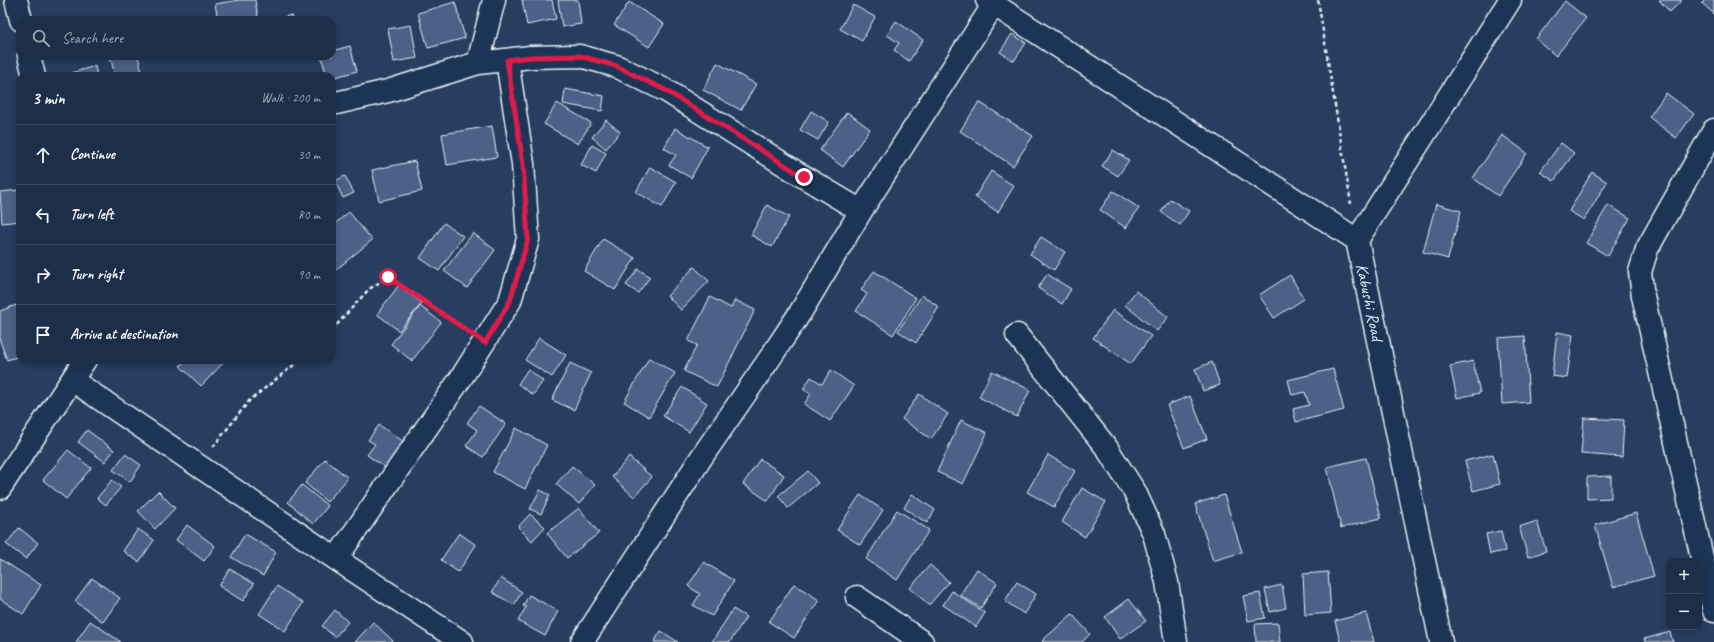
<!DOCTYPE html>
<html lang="en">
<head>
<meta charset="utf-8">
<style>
  :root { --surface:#1d2e49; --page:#253650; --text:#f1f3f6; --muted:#a0a8b4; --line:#3b4a61 }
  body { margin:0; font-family:Caveat,sans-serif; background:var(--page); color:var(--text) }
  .controls { position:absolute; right:12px; bottom:12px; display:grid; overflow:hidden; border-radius:8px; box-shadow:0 2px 6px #0003 }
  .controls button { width:36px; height:36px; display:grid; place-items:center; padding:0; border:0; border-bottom:1px solid var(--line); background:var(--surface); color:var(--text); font:20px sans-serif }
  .stop { position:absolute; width:12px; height:12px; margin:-9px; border:3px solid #e11d48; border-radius:50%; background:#fff }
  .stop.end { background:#e11d48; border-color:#fff; box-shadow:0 1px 4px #0008 }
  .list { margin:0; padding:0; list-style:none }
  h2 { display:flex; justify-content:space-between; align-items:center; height:52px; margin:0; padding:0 16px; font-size:17px }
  h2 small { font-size:13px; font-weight:400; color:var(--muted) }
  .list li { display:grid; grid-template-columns:26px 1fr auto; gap:12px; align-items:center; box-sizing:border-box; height:60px; padding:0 16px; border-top:1px solid var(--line) }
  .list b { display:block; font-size:15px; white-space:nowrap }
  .list em { font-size:13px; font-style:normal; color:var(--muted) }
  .icon { flex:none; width:22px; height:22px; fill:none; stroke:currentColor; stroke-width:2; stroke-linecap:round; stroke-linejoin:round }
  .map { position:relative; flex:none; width:1714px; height:642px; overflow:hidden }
  .search { position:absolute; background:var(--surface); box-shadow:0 2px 6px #0003; left:16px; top:16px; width:320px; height:44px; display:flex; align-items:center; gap:10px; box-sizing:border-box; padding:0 14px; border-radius:12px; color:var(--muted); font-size:15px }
  .panel { position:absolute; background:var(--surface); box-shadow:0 2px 6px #0003; left:16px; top:72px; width:320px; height:292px; border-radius:12px }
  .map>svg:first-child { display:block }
  .building { fill:#4d6087; stroke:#e8f1f8 }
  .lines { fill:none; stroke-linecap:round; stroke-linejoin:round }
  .minor-casing { stroke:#e8f1f8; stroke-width:25 }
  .major-casing { stroke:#e8f1f8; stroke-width:25 }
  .path { stroke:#e8f1f8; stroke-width:2.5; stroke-dasharray:4 3; stroke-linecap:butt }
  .minor { stroke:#1d3557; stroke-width:22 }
  .major { stroke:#1d3557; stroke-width:22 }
  .route { stroke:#e11d48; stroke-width:5 }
  .labels { text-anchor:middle; stroke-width:3; stroke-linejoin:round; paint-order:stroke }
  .street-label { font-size:17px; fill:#e8f1f8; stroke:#1d3557 }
</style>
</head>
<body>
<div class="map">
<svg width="1714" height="642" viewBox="0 0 1714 642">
  <rect width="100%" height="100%" fill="#273e61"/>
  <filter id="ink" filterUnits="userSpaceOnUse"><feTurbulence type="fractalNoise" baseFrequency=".025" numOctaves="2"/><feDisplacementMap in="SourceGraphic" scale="8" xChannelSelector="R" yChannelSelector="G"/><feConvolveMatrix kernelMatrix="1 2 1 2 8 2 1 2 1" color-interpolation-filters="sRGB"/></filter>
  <g filter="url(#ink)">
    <path class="building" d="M 239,0 L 255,0 L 258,17 L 238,20 L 218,20 L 215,4 Z
      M 522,0 L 552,0 L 556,19 L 527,25 Z
      M 558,0 L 578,0 L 581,24 L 562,27 Z
      M 1659,0 L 1682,0 L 1670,12 Z
      M 1705,0 L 1714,0 L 1714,14 L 1702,3 Z
      M 1565,1 L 1586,18 L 1556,56 L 1536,39 Z
      M 455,2 L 465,38 L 428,48 L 418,13 Z
      M 629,2 L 664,24 L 649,47 L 614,25 Z
      M 853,5 L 875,17 L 862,41 L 840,29 Z
      M 291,15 L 293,20 L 275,20 Z
      M 896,21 L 923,40 L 909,61 L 894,50 L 899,43 L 887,35 Z
      M 411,25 L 417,58 L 394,62 L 388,29 Z
      M 1012,34 L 1026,43 L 1014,61 L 1000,52 Z
      M 350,46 L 357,71 L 332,78 L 332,76 L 327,76 L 321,56 L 332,56 L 332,51 Z
      M 110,56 L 138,56 L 143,76 L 115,76 Z
      M 717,63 L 756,84 L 741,110 L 703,90 Z
      M 95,66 L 97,76 L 69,76 L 68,74 Z
      M 565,89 L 604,96 L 602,111 L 563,104 Z
      M 1666,93 L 1694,114 L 1676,138 L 1649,117 Z
      M 979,102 L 1033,136 L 1013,166 L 960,131 Z
      M 557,103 L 591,123 L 578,144 L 544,124 Z
      M 811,111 L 829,122 L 818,140 L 800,130 Z
      M 847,112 L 870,129 L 843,167 L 820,150 Z
      M 606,120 L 620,132 L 606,149 L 592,137 Z
      M 492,126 L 497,157 L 447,165 L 442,134 Z
      M 675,128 L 708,147 L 691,178 L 669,165 L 676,155 L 664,148 Z
      M 1502,135 L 1527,153 L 1498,196 L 1473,178 Z
      M 1561,143 L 1574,153 L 1554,181 L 1540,172 Z
      M 592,145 L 606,153 L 596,173 L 581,165 Z
      M 1113,150 L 1129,160 L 1118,176 L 1102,166 Z
      M 415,161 L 422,191 L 379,201 L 372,170 Z
      M 650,167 L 676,182 L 662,207 L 636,192 Z
      M 991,171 L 1014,186 L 998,212 L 975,197 Z
      M 1592,172 L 1607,182 L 1584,220 L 1569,211 Z
      M 345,176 L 354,193 L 343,198 L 335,181 Z
      M 20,190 L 20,221 L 2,223 L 0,192 Z
      M 1113,191 L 1139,208 L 1126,228 L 1100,210 Z
      M 1170,199 L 1189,211 L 1180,225 L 1161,212 Z
      M 1436,204 L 1461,211 L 1448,259 L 1423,252 Z
      M 767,205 L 789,217 L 772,247 L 751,235 Z
      M 1608,205 L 1630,218 L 1608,256 L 1586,243 Z
      M 349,212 L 372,240 L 332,273 L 332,226 Z
      M 444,223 L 463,236 L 439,271 L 420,258 Z
      M 473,233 L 495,250 L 467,288 L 444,271 Z
      M 1041,237 L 1065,252 L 1054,270 L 1030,254 Z
      M 603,239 L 635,258 L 615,290 L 584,271 Z
      M 694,267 L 709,281 L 681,310 L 667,296 Z
      M 638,269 L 650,277 L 638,293 L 626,285 Z
      M 874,271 L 916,298 L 893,335 L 856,311 L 867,294 L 861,290 Z
      M 1047,274 L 1071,289 L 1062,304 L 1038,288 Z
      M 1290,275 L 1304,299 L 1274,318 L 1259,295 Z
      M 399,285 L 422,303 L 399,331 L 377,314 Z
      M 1136,291 L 1168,317 L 1157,331 L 1125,305 Z
      M 922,295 L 939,307 L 916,343 L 898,331 Z
      M 710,297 L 731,308 L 735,300 L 755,310 L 717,387 L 684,371 L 697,345 L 688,341 Z
      M 16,305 L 20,316 L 20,356 L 7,360 L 0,341 L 0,311 Z
      M 420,306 L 441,322 L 412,361 L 391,344 Z
      M 1113,310 L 1151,336 L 1131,364 L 1093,338 Z
      M 1557,332 L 1573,335 L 1567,378 L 1552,376 Z
      M 1525,336 L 1529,402 L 1502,404 L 1498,338 Z
      M 539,338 L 566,355 L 552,377 L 525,360 Z
      M 649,358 L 675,373 L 649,417 L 624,402 Z
      M 186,360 L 226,360 L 201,386 L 180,366 Z
      M 1473,361 L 1480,393 L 1457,398 L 1450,366 Z
      M 1212,362 L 1220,385 L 1203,391 L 1195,369 Z
      M 570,363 L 591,373 L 574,410 L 552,400 Z
      M 528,369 L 543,381 L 533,395 L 518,384 Z
      M 1333,369 L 1344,410 L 1296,422 L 1293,409 L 1309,405 L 1305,392 L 1292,395 L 1288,380 Z
      M 831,370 L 854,386 L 830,421 L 804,404 L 811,394 L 803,389 L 811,377 L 822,384 Z
      M 992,371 L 1030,390 L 1017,417 L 979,397 Z
      M 682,387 L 707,403 L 689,432 L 663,416 Z
      M 919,394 L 948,414 L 931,439 L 902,419 Z
      M 1190,396 L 1207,439 L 1184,448 L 1167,405 Z
      M 479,406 L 506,424 L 483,457 L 466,446 L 477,430 L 467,423 Z
      M 1584,418 L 1624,420 L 1622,457 L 1581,454 Z
      M 961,420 L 987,433 L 963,484 L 937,472 Z
      M 379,425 L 404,442 L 386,468 L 367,455 L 375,444 L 368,440 Z
      M 516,428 L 547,445 L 525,489 L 493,472 Z
      M 87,430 L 114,450 L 105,462 L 78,442 Z
      M 68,450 L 91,468 L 66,499 L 43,480 Z
      M 125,454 L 141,465 L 130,482 L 113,470 Z
      M 1493,454 L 1500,484 L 1473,491 L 1465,461 Z
      M 1048,455 L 1075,471 L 1054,507 L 1027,492 Z
      M 629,457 L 652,477 L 634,497 L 612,477 Z
      M 1366,458 L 1381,518 L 1341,528 L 1327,467 Z
      M 325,459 L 348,478 L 327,502 L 305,483 Z
      M 760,459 L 784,475 L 768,501 L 743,484 Z
      M 572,466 L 595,485 L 579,504 L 556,484 Z
      M 808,471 L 818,483 L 788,508 L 778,496 Z
      M 1611,476 L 1611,498 L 1587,499 L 1587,477 Z
      M 112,480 L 121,487 L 106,505 L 97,498 Z
      M 302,485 L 328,506 L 313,524 L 288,502 Z
      M 1082,488 L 1106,502 L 1085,537 L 1062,522 Z
      M 540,490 L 550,495 L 541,514 L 530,509 Z
      M 158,491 L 175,508 L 155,529 L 138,511 Z
      M 912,494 L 935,510 L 927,523 L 904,508 Z
      M 860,495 L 883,510 L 860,545 L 837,530 Z
      M 1224,495 L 1242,552 L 1213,561 L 1195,504 Z
      M 579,508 L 599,533 L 567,558 L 547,533 Z
      M 897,510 L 929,530 L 897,580 L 866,559 Z
      M 1636,513 L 1654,576 L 1613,587 L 1595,525 Z
      M 530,514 L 545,527 L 532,541 L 518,527 Z
      M 1537,521 L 1546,551 L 1528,557 L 1519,527 Z
      M 187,525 L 215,546 L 204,561 L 176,540 Z
      M 19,528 L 38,543 L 26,559 L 6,544 Z
      M 138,529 L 154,540 L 139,562 L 123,551 Z
      M 1501,531 L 1505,551 L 1490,554 L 1486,534 Z
      M 459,533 L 476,545 L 458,572 L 441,560 Z
      M 245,534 L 276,552 L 263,576 L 231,557 Z
      M 0,559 L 41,585 L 23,614 L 0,599 Z
      M 704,562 L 734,581 L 712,616 L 693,605 L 700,594 L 688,586 Z
      M 930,565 L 949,582 L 929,605 L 910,588 Z
      M 230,569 L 254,584 L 243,601 L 219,586 Z
      M 977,569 L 997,583 L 981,608 L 960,595 Z
      M 1328,572 L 1331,613 L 1305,615 L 1303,574 Z
      M 92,578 L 120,598 L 103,622 L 75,601 Z
      M 501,578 L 522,592 L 514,605 L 492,592 Z
      M 1017,582 L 1036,594 L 1024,614 L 1005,601 Z
      M 794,584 L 819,600 L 794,638 L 769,622 Z
      M 1282,585 L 1286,608 L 1270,612 L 1265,589 Z
      M 277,586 L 303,603 L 285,631 L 259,614 Z
      M 952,591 L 985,613 L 976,627 L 943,605 Z
      M 1260,593 L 1265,618 L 1248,621 L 1243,596 Z
      M 529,595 L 558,611 L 545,636 L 518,621 L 526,607 L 523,606 Z
      M 1129,599 L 1146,621 L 1120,639 L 1105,617 Z
      M 733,609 L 746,617 L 730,642 L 712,642 Z
      M 335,610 L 348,622 L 335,637 L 322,626 Z
      M 1366,613 L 1374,642 L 1340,642 L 1335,621 Z
      M 1072,614 L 1090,634 L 1082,642 L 1043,642 L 1042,641 Z
      M 90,621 L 121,642 L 76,642 Z
      M 373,622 L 394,642 L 355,642 Z
      M 1278,623 L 1280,642 L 1256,642 L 1255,624 Z
      M 661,631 L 678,642 L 654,642 Z
      M 1670,632 L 1673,642 L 1645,642 L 1644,639 Z"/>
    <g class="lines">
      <defs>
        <path id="minor" d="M 16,0 L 21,20
          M 29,56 L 34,76
          M 478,63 L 531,57 L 580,56 L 616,66 L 665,90 L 804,177 L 861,211
          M 332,104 L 388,91 L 478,63 L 494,0
          M 1714,130 L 1647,249 L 1640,272 L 1643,296 L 1714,611
          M 1017,335 L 1106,447 L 1135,492 L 1154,534 L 1167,582 L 1176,642
          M 72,380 L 336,559 L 462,642
          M 0,488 L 85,360
          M 336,559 L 463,375 L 510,301 L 528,239 L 523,164 L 507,60
          M 857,597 L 922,642
          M 582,642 L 701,458 L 768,361 L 800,313 L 861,211 L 994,4"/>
        <path id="major" d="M 987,0 L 1357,240
          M 1441,642 L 1357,240 L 1510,0"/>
      </defs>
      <use href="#minor" class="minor-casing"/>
      <use href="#major" class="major-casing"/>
      <path class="path" d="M 1318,0 L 1351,204
        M 332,330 L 369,289 L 388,277 L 465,329
        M 213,447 L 249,401 L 300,360"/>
      <use href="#minor" class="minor"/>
      <use href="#major" class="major"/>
    </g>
  </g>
  <g class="lines" filter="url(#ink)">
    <path class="route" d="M 388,277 L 485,343 L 510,301 L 528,239 L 523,164 L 507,60 L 531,57 L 580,56 L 616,66 L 665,90 L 804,177"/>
  </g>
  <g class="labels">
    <g class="street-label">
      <text transform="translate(1370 302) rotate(78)" y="6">Kabushi Road</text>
    </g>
  </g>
</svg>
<div class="controls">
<button>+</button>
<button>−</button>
</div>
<div class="stop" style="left:388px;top:277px"></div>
<div class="stop end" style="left:804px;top:177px"></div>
<div class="search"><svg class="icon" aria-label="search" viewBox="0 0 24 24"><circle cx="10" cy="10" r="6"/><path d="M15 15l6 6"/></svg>Search here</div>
<section class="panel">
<h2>3 min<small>Walk · 200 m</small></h2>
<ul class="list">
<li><svg class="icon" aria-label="ahead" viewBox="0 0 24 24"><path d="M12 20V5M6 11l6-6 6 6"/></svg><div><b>Continue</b></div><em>30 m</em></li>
<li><svg class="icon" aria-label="left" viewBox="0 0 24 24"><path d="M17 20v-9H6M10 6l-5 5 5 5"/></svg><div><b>Turn left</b></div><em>80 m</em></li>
<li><svg class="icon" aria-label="right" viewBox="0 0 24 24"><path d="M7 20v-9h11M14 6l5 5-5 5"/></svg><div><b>Turn right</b></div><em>90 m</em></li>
<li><svg class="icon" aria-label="arrive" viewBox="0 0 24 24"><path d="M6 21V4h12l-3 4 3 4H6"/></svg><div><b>Arrive at destination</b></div></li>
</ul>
</section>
</div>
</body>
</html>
